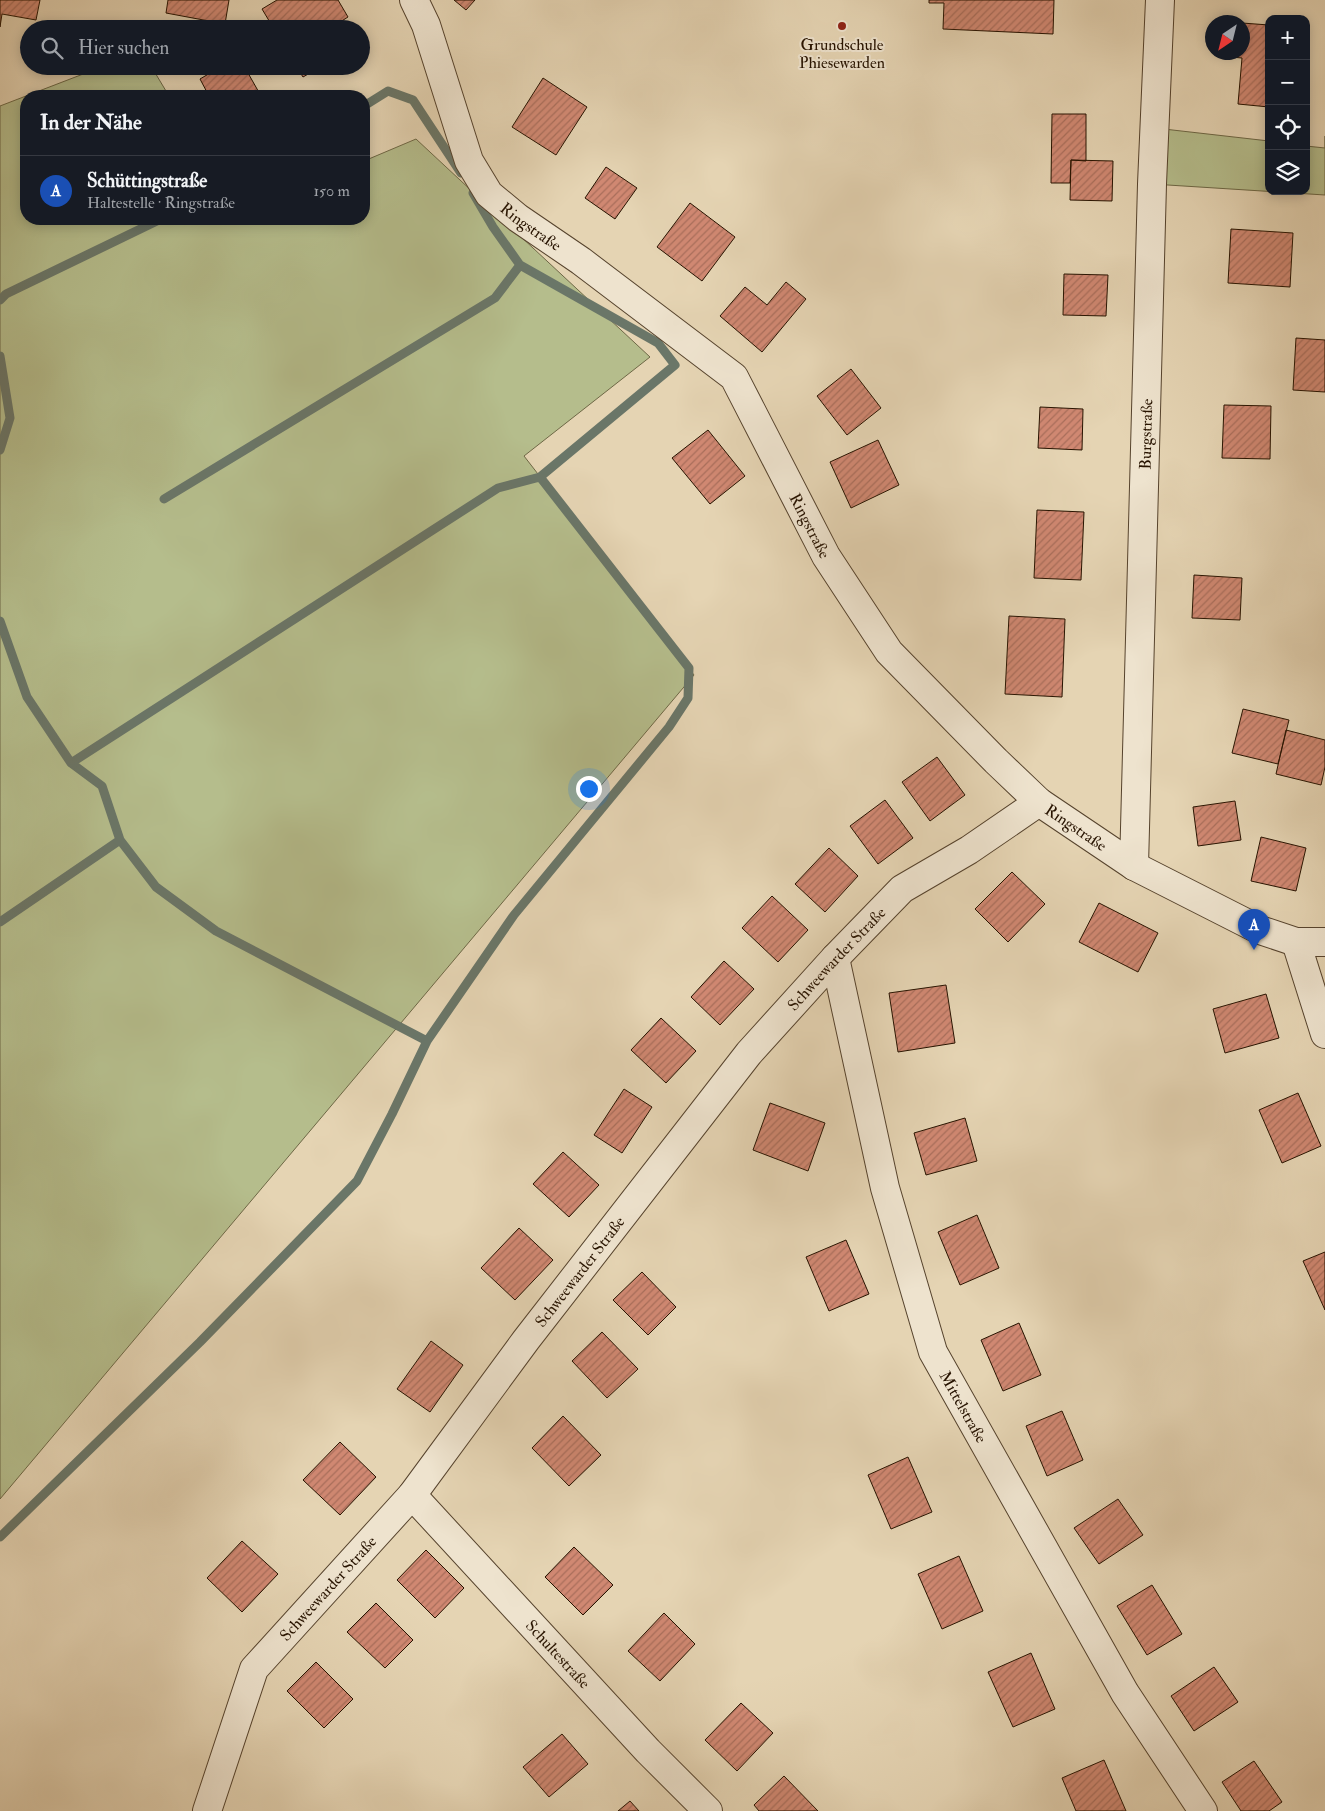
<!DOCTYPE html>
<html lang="de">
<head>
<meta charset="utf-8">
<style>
  :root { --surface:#171b24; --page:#20242c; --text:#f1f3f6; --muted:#9ea1a6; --line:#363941; --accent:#7c3aed }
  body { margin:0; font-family:"IM FELL Double Pica",serif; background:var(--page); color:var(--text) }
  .controls { position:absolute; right:15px; top:15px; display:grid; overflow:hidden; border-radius:10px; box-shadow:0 2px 12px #0003 }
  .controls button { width:45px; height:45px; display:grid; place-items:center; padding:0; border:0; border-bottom:1px solid var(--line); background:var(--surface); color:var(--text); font:25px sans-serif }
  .compass { position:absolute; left:1205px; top:15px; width:45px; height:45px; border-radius:50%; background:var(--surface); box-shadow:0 2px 12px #0003; rotate:215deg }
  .you { position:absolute; left:588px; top:788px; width:18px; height:18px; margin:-12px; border:4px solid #fff; border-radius:50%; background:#1a73e8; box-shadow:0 0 0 8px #1a73e833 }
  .badge { display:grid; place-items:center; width:32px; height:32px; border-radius:50%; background:var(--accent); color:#fff; font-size:16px; font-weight:700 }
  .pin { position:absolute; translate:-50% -41px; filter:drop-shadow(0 1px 2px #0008) }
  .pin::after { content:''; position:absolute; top:26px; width:18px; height:15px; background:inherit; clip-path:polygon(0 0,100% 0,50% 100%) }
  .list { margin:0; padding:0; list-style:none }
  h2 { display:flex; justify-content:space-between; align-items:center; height:65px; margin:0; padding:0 20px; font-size:21px }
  h2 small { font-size:16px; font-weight:400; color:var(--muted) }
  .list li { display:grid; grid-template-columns:32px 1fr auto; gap:15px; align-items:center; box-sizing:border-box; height:70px; padding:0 20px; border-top:1px solid var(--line) }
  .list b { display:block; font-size:19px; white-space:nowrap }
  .list p { margin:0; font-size:16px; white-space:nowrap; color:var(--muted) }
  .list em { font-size:16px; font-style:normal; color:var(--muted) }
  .icon { flex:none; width:28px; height:28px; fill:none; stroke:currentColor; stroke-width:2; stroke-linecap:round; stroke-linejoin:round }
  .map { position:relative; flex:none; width:1325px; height:1811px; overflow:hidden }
  .search { position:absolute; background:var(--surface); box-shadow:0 2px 12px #0003; left:20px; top:20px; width:350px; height:55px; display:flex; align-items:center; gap:12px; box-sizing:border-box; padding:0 18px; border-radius:28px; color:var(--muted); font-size:19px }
  .panel { position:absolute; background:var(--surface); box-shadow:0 2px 12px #0003; left:20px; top:90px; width:350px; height:135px; border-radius:20px }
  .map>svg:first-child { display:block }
  .green { fill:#b5bd8c; stroke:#6e6846 }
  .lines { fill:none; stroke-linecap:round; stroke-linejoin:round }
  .stream { stroke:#6a7668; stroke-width:9 }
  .building { fill:url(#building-hatch); stroke:#271300 }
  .minor-casing { stroke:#56432d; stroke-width:30 }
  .minor { stroke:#eee3ce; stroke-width:28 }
  .poi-dot { fill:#8f2418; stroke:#eee3ce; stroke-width:2 }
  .labels { text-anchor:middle; stroke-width:4; stroke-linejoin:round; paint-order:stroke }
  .poi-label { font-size:16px; fill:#271300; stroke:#eee3ce }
  .street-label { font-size:16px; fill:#271300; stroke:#eee3ce }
</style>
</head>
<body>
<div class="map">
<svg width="1325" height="1811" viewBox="0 0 1325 1811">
  <defs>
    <pattern id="building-hatch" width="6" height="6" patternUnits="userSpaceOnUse" patternTransform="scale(1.25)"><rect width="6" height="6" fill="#d08872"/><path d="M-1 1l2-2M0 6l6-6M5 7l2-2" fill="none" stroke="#a96e5b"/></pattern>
  </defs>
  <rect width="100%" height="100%" fill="#e5d4b3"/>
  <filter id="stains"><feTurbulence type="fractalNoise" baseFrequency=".004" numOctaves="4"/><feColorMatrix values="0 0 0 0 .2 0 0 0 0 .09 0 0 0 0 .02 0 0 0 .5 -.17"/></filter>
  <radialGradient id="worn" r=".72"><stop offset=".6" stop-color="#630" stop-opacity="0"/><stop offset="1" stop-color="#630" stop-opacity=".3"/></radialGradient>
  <path class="green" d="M 104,66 L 151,66 L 169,96 L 26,96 L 26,219 L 364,219 L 364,161 L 416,139 L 650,357 L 524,456 L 694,675 L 0,1499 L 0,106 Z
    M 1155,128 L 1269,141 L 1269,191 L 1306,191 L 1306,146 L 1325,148 L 1325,136 L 1325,195 L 1152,184 Z"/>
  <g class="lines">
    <path class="stream" d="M 364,106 L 388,91 L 413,100 L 461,173
      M 473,193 L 493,227 L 520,265 L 658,343 L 675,365 L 540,477
      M 0,300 L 6,294 L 161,219
      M 0,356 L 10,418 L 0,450
      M 164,499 L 495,298 L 520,265
      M 0,621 L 27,697 L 71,763 L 102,786 L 120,840 L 156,887 L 216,931 L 427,1041
      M 0,922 L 120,840
      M 0,1537 L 200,1342 L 357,1181 L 392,1114 L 427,1041 L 514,915 L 669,727 L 688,698 L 689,668 L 540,477 L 498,488 L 71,763"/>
  </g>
  <path class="building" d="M 0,0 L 40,0 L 36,20 L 2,14 L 0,27 Z
    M 168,0 L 229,0 L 225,24 L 166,13 Z
    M 277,0 L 338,0 L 348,17 L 329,29 L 274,29 L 262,9 Z
    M 454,0 L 475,0 L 466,10 Z
    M 929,0 L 1054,0 L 1053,34 L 943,29 L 944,3 L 929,3 Z
    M 1242,23 L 1269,25 L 1269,107 L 1238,104 L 1242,58 L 1231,57 L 1232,52 L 1242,52 Z
    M 222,66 L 244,66 L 261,96 L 209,96 L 200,79 Z
    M 296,66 L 322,66 L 303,77 Z
    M 1306,71 L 1309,71 L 1306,99 Z
    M 543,78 L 587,107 L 556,155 L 512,127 Z
    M 1052,114 L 1086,114 L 1086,161 L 1071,160 L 1070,183 L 1051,183 Z
    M 1071,160 L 1113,161 L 1112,201 L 1070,200 Z
    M 606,167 L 637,188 L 615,219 L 585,198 Z
    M 690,203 L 735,237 L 702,281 L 657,247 Z
    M 1231,229 L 1293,233 L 1290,287 L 1228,283 Z
    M 1064,274 L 1108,275 L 1106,316 L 1063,315 Z
    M 786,282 L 806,299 L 762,352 L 720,316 L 745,287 L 767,305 Z
    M 1296,338 L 1325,340 L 1325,392 L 1293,390 Z
    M 851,369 L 881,408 L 847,435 L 817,396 Z
    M 1224,405 L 1271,406 L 1270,459 L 1222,458 Z
    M 1040,407 L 1083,409 L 1082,450 L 1038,448 Z
    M 708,430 L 745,476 L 710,504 L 672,458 Z
    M 878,440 L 899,485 L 851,508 L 830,462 Z
    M 1037,510 L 1084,512 L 1081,580 L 1034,578 Z
    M 1194,575 L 1242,578 L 1240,620 L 1192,618 Z
    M 1009,616 L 1065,619 L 1062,697 L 1005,694 Z
    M 1243,709 L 1289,720 L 1278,764 L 1232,753 Z
    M 1286,730 L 1325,740 L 1325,767 L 1321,785 L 1276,774 Z
    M 937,757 L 965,795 L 930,821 L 902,782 Z
    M 885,800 L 913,838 L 878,864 L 850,826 Z
    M 1235,801 L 1241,840 L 1198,846 L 1193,807 Z
    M 1261,837 L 1306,848 L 1296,891 L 1251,881 Z
    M 829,848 L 858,876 L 825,912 L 795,884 Z
    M 1012,872 L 1045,904 L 1008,942 L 975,909 Z
    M 772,896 L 808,930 L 778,962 L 742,928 Z
    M 1099,903 L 1158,933 L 1138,972 L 1079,942 Z
    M 724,961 L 754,989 L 720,1025 L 691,997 Z
    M 946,985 L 955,1043 L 898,1052 L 889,993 Z
    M 1266,994 L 1279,1038 L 1225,1053 L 1213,1009 Z
    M 661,1018 L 696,1051 L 666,1083 L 631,1050 Z
    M 624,1089 L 652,1107 L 622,1153 L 594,1135 Z
    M 1298,1093 L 1321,1146 L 1282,1163 L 1259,1110 Z
    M 770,1103 L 825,1123 L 808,1171 L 753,1150 Z
    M 965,1118 L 977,1161 L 926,1175 L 914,1133 Z
    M 563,1152 L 599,1185 L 569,1217 L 533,1184 Z
    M 977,1215 L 999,1268 L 960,1285 L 938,1232 Z
    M 519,1228 L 553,1260 L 515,1300 L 481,1268 Z
    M 846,1240 L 869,1294 L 829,1311 L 806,1257 Z
    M 1325,1252 L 1325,1310 L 1303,1261 Z
    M 642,1272 L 676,1307 L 648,1335 L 613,1300 Z
    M 1019,1323 L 1041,1375 L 1003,1391 L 981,1340 Z
    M 602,1332 L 638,1369 L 607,1398 L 572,1361 Z
    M 431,1341 L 463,1365 L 430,1412 L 397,1389 Z
    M 1062,1411 L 1083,1460 L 1047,1476 L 1026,1426 Z
    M 563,1416 L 601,1455 L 569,1486 L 532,1448 Z
    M 340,1442 L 376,1477 L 340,1515 L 303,1480 Z
    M 908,1457 L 932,1512 L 891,1529 L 868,1475 Z
    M 1118,1499 L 1143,1535 L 1099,1564 L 1074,1528 Z
    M 242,1541 L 278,1574 L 242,1612 L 207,1578 Z
    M 574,1547 L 613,1585 L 583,1615 L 545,1577 Z
    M 426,1550 L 464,1588 L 435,1618 L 397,1580 Z
    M 959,1556 L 983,1611 L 942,1629 L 918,1574 Z
    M 1152,1585 L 1182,1634 L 1147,1655 L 1117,1606 Z
    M 376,1603 L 413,1640 L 385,1668 L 347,1632 Z
    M 664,1613 L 695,1644 L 660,1681 L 628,1651 Z
    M 1031,1653 L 1055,1709 L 1013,1727 L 988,1672 Z
    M 316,1662 L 353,1699 L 324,1728 L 287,1691 Z
    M 1214,1667 L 1238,1702 L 1194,1731 L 1171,1696 Z
    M 741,1703 L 773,1733 L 737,1771 L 705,1740 Z
    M 562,1734 L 588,1764 L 549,1797 L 523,1767 Z
    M 1104,1760 L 1126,1811 L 1076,1811 L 1062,1778 Z
    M 1254,1761 L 1282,1802 L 1269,1811 L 1241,1811 L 1222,1782 Z
    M 784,1776 L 818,1811 L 759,1811 L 754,1805 Z
    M 630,1801 L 639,1811 L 618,1811 Z"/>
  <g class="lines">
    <defs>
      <g id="minor">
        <path id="s1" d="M 414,0 L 426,25 L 469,161 L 489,194 L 518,218 L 581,261 L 734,377 L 826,556 L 889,652 L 996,761 L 1039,802 L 1134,866 L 1260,930 L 1296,942 L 1325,942"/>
        <path id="s2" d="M 1134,866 L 1152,184 L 1160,0"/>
        <path d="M 1296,942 L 1325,1034"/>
        <path id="s3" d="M 835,958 L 885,1188 L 933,1352 L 1125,1693 L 1203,1811"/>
        <path id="s4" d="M 412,1495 L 648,1751 L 708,1811"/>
        <path id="s5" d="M 207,1811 L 254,1669 L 412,1495 L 526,1340 L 749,1053 L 835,958 L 902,889 L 969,850 L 1039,802"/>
      </g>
    </defs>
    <use href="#minor" class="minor-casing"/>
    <use href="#minor" class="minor"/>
  </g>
  <circle class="poi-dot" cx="842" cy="26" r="5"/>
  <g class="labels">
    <g class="poi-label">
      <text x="842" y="50">Grundschule<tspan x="842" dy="18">Phiesewarden</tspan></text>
    </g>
    <g class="street-label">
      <text dy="6" stroke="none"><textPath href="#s1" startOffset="262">Ringstraße</textPath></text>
      <text dy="6" stroke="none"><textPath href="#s2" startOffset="432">Burgstraße</textPath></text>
      <text dy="6" stroke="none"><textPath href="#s1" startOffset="682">Ringstraße</textPath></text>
      <text dy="6" stroke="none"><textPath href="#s1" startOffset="1088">Ringstraße</textPath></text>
      <text dy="6" stroke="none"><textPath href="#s5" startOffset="1069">Schweewarder Straße</textPath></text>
      <text dy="6" stroke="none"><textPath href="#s5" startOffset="664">Schweewarder Straße</textPath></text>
      <text dy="6" stroke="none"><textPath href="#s3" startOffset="469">Mittelstraße</textPath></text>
      <text dy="6" stroke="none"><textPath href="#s5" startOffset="259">Schweewarder Straße</textPath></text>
      <text dy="6" stroke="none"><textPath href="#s4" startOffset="216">Schultestraße</textPath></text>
    </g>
  </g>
  <rect width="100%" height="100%" filter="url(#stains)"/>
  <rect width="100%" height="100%" fill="url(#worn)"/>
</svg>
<div class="controls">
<button>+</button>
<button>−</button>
<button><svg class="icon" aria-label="locate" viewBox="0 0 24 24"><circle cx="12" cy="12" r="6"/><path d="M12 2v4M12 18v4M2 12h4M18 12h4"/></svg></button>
<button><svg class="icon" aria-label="layers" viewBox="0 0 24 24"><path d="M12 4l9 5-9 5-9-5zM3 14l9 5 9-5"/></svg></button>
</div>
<svg class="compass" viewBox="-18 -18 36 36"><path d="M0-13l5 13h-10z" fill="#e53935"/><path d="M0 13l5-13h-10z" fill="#9ea1a6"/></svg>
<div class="you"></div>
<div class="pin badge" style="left:1254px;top:950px;background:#1a4fb4">A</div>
<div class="search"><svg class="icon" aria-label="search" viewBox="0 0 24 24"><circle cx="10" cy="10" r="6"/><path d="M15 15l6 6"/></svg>Hier suchen</div>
<section class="panel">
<h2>In der Nähe<small></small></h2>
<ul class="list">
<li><span class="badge" style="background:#1a4fb4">A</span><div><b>Schüttingstraße</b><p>Haltestelle · Ringstraße</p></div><em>150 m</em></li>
</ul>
</section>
</div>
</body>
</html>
